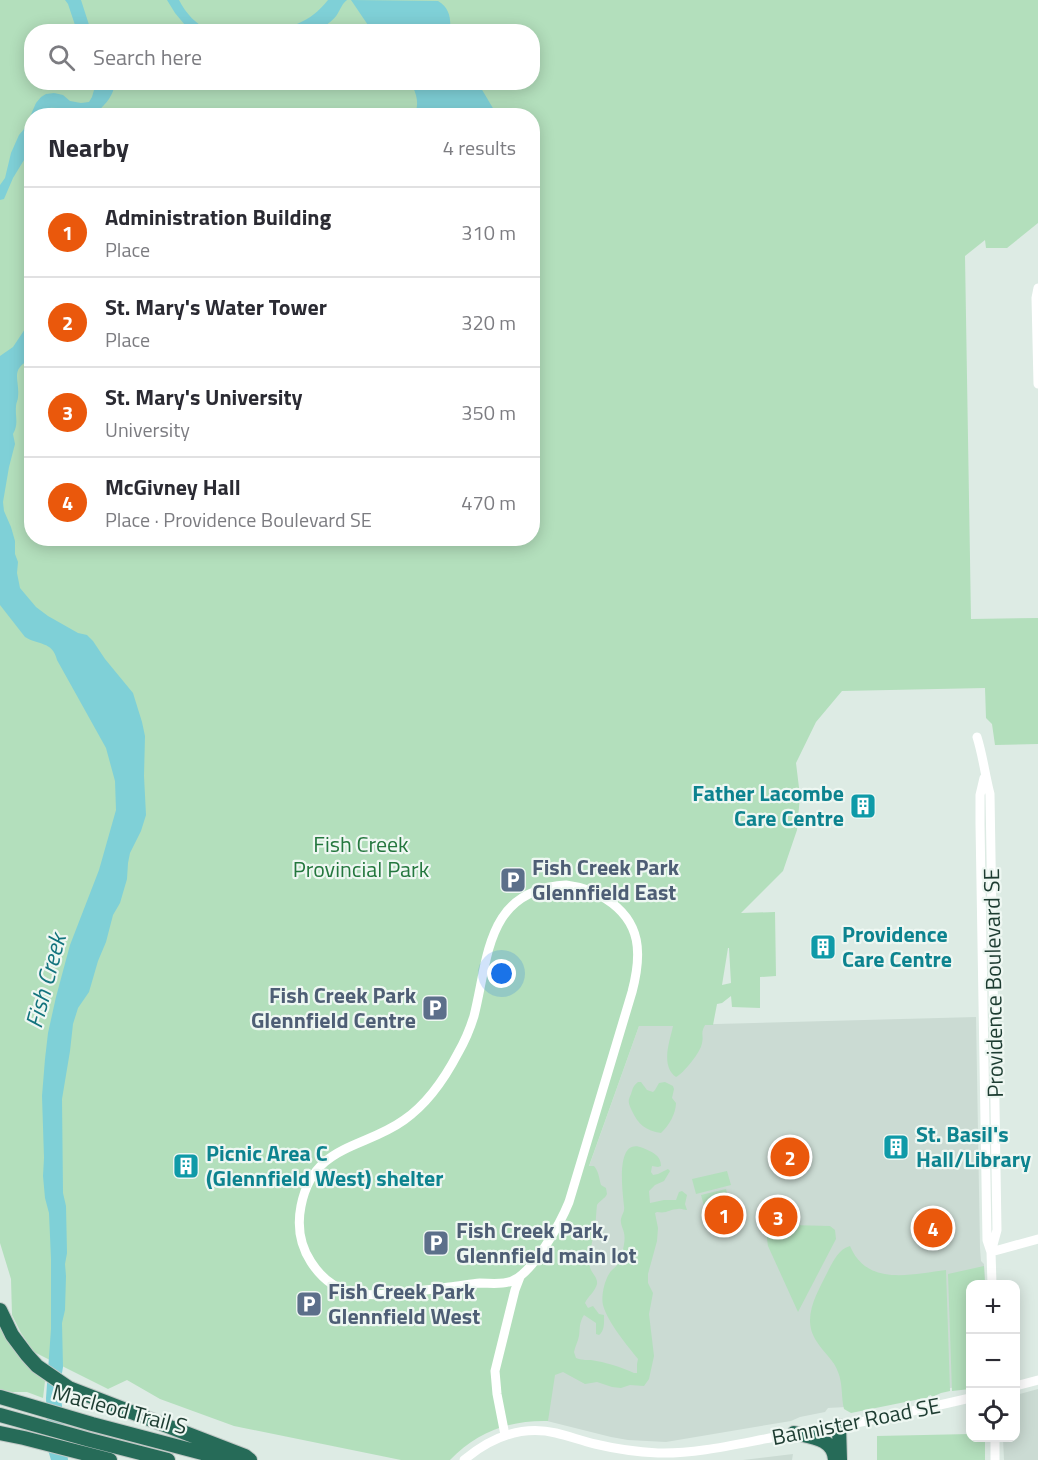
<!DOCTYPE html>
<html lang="en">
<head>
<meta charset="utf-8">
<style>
  :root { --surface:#fff; --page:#f7f7f7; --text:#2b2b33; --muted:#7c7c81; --line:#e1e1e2; --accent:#ea580c }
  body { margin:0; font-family:"Titillium Web",sans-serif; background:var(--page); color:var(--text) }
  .controls { position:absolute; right:18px; bottom:18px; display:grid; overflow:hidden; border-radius:12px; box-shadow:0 3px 15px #0003 }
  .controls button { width:54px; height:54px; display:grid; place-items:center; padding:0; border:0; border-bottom:2px solid var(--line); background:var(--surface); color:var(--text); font:30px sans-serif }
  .you { position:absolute; left:502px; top:974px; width:21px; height:21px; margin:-15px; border:4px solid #fff; border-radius:50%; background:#1a73e8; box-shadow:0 0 0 9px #1a73e833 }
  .badge { display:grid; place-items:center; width:39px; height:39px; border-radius:50%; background:var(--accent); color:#fff; font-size:20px; font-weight:700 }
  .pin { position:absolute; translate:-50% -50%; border:3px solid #fff; box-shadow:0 2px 6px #0006 }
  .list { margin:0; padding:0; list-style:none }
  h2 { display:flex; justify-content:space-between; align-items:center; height:78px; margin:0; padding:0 24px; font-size:26px }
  h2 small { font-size:20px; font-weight:400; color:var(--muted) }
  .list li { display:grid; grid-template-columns:39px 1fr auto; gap:18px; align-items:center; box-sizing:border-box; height:90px; padding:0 24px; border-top:2px solid var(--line) }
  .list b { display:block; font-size:22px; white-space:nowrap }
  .list p { margin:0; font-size:20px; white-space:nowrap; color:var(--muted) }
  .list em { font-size:20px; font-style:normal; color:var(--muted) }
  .icon { flex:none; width:33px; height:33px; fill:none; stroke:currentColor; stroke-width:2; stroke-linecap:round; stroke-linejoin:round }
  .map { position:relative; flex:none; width:1038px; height:1460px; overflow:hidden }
  .search { position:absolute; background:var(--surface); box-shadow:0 3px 15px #0003; left:24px; top:24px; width:516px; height:66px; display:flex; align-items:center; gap:15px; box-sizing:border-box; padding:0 21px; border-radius:24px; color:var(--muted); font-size:22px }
  .panel { position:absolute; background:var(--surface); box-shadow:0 3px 15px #0003; left:24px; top:108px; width:516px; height:438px; border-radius:24px }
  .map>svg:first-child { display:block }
  .built { fill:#cbdbd3 }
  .green { fill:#b3dfbc; fill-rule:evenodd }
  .water { fill:#7fd0d7 }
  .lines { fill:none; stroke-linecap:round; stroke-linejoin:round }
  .highway-casing { stroke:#c0c8c5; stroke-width:16 }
  .minor { stroke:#fff; stroke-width:9 }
  .highway { stroke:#266b58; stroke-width:14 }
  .labels { text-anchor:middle; stroke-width:4.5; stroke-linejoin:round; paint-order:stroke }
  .culture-label { font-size:22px; font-weight:bold; fill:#0d838f; stroke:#eef7f2; text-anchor:start }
  .park-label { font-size:22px; fill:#24773e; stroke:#eef7f2 }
  .service-label { font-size:22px; font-weight:bold; fill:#4e5e75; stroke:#eef7f2; text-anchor:start }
  .street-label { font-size:22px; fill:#1d3c31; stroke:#eef7f2 }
  .water-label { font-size:24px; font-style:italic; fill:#12737d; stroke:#eef7f2 }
</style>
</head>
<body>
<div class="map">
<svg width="1038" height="1460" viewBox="0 0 1038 1460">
  <rect width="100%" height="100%" fill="#ddebe4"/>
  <path class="built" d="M 976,1017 L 980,1248 L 981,1261 L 984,1264 L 985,1284 L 970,1284 L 967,1385 L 846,1407 L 828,1408 L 825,1412 L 800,1417 L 791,1421 L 666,1442 L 628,1440 L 611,1437 L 547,1421 L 582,1186 L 639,1026 Z
    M 1038,1389 L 1038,1460 L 1004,1460 L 1003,1438 L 1016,1438 L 1016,1395 Z
    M 793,1454 L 792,1460 L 743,1460 Z"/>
  <path class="green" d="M 0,0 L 1038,0 L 1038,223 L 1007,248 L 986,248 L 985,240 L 965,256 L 971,619 L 1038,618 L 1038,744 L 995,745 L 992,724 L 986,718 L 985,688 L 842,691 L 816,722 L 796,763 L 800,796 L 797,830 L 783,871 L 741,913 L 775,912 L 776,976 L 760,977 L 760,1008 L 732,1007 L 731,996 L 722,1003 L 717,1004 L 713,1025 L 705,1025 C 700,1034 704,1035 702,1043 C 701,1052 683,1074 676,1077 C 660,1065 670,1041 673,1026 L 639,1026 L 589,1166 L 594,1166 C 599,1172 599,1178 601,1185 L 606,1188 L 607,1194 C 605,1199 600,1200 597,1205 C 596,1213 596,1221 595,1229 C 592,1241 589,1254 590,1267 C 591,1273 598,1277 597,1284 C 595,1292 588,1296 585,1303 L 588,1308 L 593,1306 L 599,1314 L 604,1315 C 604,1322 605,1330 599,1335 L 596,1334 L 596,1323 L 584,1315 C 579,1323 580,1328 579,1336 C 578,1341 575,1347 574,1352 L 576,1358 C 582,1360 585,1360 591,1360 C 605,1362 621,1367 634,1373 L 637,1373 L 637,1364 L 638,1359 C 627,1345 608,1323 603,1305 C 601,1297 604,1282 609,1274 C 611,1270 615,1268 618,1264 C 622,1256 626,1241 624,1233 C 623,1228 620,1224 621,1219 C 622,1214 625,1212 624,1206 C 623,1194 614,1135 643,1148 C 652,1152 661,1155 661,1166 L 658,1167 L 652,1166 L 651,1172 L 653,1175 L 658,1174 L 668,1169 L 670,1171 L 664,1181 L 655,1185 L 649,1191 L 650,1203 L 664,1200 L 676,1200 L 679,1192 L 682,1191 L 687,1195 L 685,1204 L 687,1210 C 684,1210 681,1208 678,1209 C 670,1209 667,1214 657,1212 L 655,1213 L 658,1228 L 657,1241 L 648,1274 L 648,1283 L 653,1293 L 649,1314 L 654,1356 L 649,1379 L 644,1386 L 630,1385 L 621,1388 L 612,1387 L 597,1382 L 585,1384 L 563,1372 L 555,1375 L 548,1421 C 510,1420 477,1432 450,1460 L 401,1460 L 234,1426 L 160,1399 L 127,1380 L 108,1389 L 34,1352 L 21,1333 L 12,1315 L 11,1279 L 0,1243 ZM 32,32 L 532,32 L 532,82 L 32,82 ZM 32,116 L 532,116 L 532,538 L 32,538 ZM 729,948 L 731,983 L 722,985 L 728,948 Z
    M 638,1082 L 641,1082 L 647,1090 L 653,1092 L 655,1090 L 659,1083 L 665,1082 L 673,1086 L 674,1089 L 672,1098 L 676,1103 C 676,1113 669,1126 661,1133 C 646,1131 638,1124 632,1111 C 629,1104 627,1102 631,1094 C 633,1088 633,1086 638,1082 Z
    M 727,1171 L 731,1185 L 696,1194 L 692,1179 Z
    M 726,1189 L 729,1200 L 704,1206 L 701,1195 Z
    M 791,1225 L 830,1226 L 835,1230 L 836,1239 L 798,1312 L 768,1246 L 767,1239 L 768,1230 L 777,1226 Z
    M 850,1246 C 867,1287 912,1274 946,1270 L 950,1391 L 941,1393 L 932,1397 L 931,1395 L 928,1396 L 928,1398 L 925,1398 L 851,1413 L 844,1409 C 841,1397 843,1384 838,1372 C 834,1360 824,1353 817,1342 C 800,1318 818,1292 829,1269 C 834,1260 839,1249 850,1246 Z
    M 984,1266 L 985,1284 L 970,1284 L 970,1389 L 952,1391 L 948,1274 Z
    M 0,1328 C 14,1352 24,1363 45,1381 L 43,1398 L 27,1392 L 12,1392 L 0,1389 Z
    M 970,1434 L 970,1438 L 985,1438 L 985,1460 L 877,1460 L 877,1436 Z"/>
  <path class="water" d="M 65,0 L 81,0 L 91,31 L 77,31 L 68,4 Z
    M 167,0 L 179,0 C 186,14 196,24 210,31 L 190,31 L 175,13 Z
    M 328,0 L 347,0 C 342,4 341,8 338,13 C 334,21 322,28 314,32 L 261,31 C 290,28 309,24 328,0 Z
    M 351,0 L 438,1 C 450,8 451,19 450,31 L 372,31 Z
    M 96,83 L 115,83 C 114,91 110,99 104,105 C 101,108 98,113 93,115 C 81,120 64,106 50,108 L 44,115 L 32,116 L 31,136 L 27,145 L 24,160 L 13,178 L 4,199 L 0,200 L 0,185 L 5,178 L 11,153 L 19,135 L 25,128 L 36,103 L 41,97 L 46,94 L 54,93 L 63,95 L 70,101 L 81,103 L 89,102 L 92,97 Z
    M 411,83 L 478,83 L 497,115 L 415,115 C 419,102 417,95 411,83 Z
    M 31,323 L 31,359 C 9,370 20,379 18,397 C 18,400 16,403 16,406 C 15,418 19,423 13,434 L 15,444 L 9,467 L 3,502 L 4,511 L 11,527 L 15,541 L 15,554 L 18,562 L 17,573 L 20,588 L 36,607 L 48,616 L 78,633 L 87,635 L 93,641 L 105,659 L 133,693 L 142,722 L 145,736 L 144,776 L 146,815 L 141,831 L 130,853 L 128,863 L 127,879 L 120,903 L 113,915 L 106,942 L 98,961 L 89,992 L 78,1008 L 73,1024 L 70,1051 L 62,1099 L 63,1193 L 66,1206 L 67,1253 L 65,1264 L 66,1276 L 65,1310 L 62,1323 L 63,1367 L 62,1373 L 61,1397 L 68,1460 L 51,1460 L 48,1450 L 46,1398 L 51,1329 L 51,1259 L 49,1213 L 45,1198 L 43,1176 L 44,1158 L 42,1096 L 45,1059 L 48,1033 L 56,997 L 70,945 L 99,870 L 116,810 L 115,781 L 106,748 L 57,660 C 53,641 37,645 25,637 L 0,605 L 0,356 L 13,347 L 25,329 Z"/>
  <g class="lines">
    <defs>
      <path id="highway" d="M 0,1310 L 12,1335 L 27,1355 L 37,1366 L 69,1388 L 245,1456 L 250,1460
        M 0,1397 L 92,1424 L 229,1460
        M 0,1415 L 90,1440 L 168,1460
        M 839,1426 L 840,1460
        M 0,1433 L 24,1438 L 110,1460
        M 794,1433 C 811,1437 834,1438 835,1460"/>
    </defs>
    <use href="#highway" class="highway-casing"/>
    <path class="minor" d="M 1038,384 L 1036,298 L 1038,288
      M 977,737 C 983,756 985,775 990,794 L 997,1230 L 991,1252
      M 984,778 L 980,795 L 980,824 L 987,1240 L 991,1252 L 992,1284
      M 566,885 C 581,887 594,891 606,899 C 642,922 642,954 632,992 L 569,1202 C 561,1222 533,1273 512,1281 C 502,1285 490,1283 480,1283 C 470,1284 459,1286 449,1287 C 433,1289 418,1291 403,1293 C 365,1297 334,1298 311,1262 C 300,1245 297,1226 301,1206 C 313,1144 364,1149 404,1120 C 427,1104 445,1078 458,1053 C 465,1041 470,1029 474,1016 C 489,956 486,890 566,885 Z
      M 991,1252 L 1038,1239
      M 1016,1386 L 1038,1380
      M 505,1435 L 497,1394 L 495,1371 L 515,1290 L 520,1277
      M 995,1438 L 995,1460
      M 464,1460 C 490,1438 521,1425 556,1433 C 569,1436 582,1441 595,1444 C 616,1449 637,1452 658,1453 C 697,1454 737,1444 775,1437 C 797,1433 820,1430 842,1426 C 885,1417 928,1408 970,1398"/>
    <use href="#highway" class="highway"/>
  </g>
  <defs>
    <symbol id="building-square" viewBox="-11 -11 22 22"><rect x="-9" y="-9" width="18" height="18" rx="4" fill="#0f9aa8" stroke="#eef7f2"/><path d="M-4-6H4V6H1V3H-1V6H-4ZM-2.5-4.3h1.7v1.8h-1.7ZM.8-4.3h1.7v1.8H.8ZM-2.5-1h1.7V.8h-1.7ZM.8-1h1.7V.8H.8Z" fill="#fff"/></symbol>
    <symbol id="parking-square" viewBox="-11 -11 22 22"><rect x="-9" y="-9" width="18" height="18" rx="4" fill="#5c6f8a" stroke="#eef7f2"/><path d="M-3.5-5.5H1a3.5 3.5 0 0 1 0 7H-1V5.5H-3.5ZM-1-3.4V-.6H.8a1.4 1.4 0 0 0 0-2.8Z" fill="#fff"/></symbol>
  </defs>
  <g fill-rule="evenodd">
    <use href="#building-square" x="848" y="791" width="30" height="30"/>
    <use href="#parking-square" x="498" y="865" width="30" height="30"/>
    <use href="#building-square" x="808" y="932" width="30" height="30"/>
    <use href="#parking-square" x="420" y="993" width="30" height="30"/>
    <use href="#building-square" x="881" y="1132" width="30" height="30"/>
    <use href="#building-square" x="171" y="1151" width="30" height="30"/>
    <use href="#parking-square" x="421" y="1228" width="30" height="30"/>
    <use href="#parking-square" x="294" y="1289" width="30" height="30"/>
  </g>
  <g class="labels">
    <g class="culture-label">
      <text x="844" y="801" text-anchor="end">Father Lacombe<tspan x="844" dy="25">Care Centre</tspan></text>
      <text x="842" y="942">Providence<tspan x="842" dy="25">Care Centre</tspan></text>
      <text x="916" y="1142">St. Basil's<tspan x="916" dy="25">Hall/Library</tspan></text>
      <text x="206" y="1161">Picnic Area C<tspan x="206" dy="25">(Glennfield West) shelter</tspan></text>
    </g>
    <g class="park-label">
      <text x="361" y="852">Fish Creek<tspan x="361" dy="25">Provincial Park</tspan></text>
    </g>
    <g class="service-label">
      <text x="532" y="875">Fish Creek Park<tspan x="532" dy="25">Glennfield East</tspan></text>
      <text x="416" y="1003" text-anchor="end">Fish Creek Park<tspan x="416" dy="25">Glennfield Centre</tspan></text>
      <text x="456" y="1238">Fish Creek Park,<tspan x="456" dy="25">Glennfield main lot</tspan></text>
      <text x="328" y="1299">Fish Creek Park<tspan x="328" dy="25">Glennfield West</tspan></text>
    </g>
    <g class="street-label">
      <text transform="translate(993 983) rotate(-91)" y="8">Providence Boulevard SE</text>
      <text transform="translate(120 1409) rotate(15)" y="8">Macleod Trail S</text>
      <text transform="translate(856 1421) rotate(-11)" y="8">Bannister Road SE</text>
    </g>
    <g class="water-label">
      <text transform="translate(46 981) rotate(-75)" y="8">Fish Creek</text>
    </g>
  </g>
</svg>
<div class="controls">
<button>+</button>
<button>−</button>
<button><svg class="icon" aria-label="locate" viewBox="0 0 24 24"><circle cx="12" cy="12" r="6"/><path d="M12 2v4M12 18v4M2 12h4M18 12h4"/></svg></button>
</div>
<div class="you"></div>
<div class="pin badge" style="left:724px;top:1215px">1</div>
<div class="pin badge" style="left:790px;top:1157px">2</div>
<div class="pin badge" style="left:778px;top:1217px">3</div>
<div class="pin badge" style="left:933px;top:1228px">4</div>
<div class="search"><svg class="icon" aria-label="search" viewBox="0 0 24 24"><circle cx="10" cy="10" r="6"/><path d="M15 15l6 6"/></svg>Search here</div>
<section class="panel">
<h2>Nearby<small>4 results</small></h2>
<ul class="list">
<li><span class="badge">1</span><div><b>Administration Building</b><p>Place</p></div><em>310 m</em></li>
<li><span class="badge">2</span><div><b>St. Mary's Water Tower</b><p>Place</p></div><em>320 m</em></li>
<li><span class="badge">3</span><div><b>St. Mary's University</b><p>University</p></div><em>350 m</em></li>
<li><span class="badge">4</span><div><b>McGivney Hall</b><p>Place · Providence Boulevard SE</p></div><em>470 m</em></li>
</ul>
</section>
</div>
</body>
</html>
